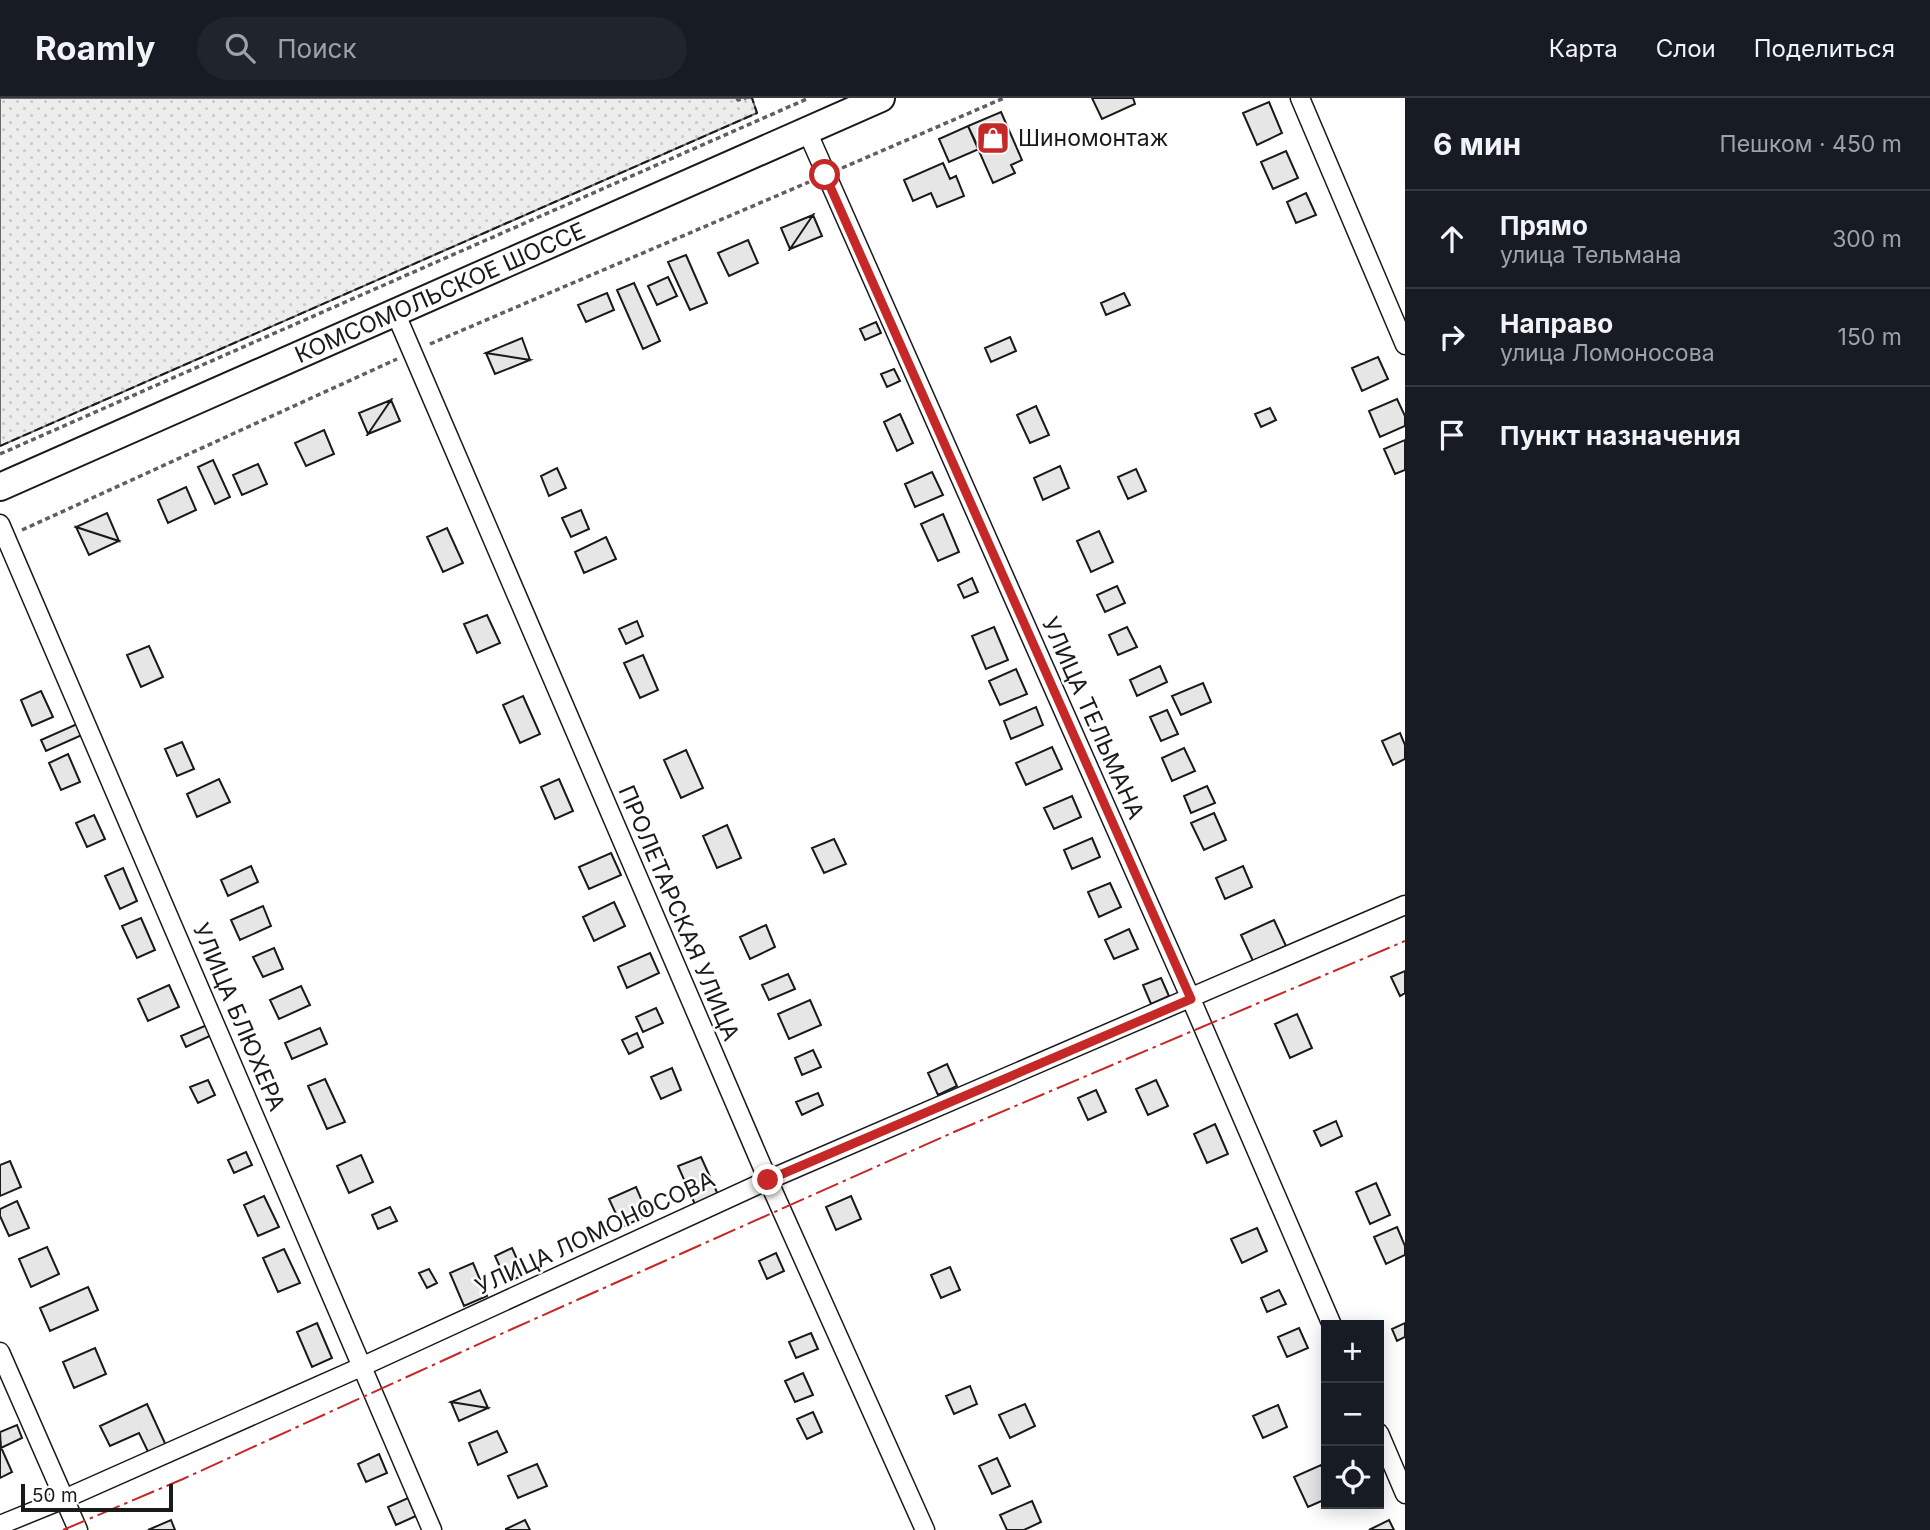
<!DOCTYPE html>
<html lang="ru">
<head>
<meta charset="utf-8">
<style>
  :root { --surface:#171b24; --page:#20242c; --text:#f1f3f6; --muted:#9ea1a6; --line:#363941 }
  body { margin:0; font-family:Inter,sans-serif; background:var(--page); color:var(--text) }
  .controls { position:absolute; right:21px; bottom:21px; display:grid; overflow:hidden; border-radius:0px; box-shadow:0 4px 18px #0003 }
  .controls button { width:63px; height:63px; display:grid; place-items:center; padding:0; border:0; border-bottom:2px solid var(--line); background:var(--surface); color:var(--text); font:35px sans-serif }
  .scale { position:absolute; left:21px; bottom:18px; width:152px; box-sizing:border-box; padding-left:7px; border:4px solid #1a1a1a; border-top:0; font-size:19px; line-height:24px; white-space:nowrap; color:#1a1a1a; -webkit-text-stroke:5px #fff; paint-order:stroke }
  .stop { position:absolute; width:21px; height:21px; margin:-16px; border:5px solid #c62828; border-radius:50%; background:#fff }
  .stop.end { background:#c62828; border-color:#fff; box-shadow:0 2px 7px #0008 }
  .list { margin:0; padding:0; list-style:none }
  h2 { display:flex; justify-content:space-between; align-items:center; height:91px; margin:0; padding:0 28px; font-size:30px }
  h2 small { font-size:23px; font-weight:400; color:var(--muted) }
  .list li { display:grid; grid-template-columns:46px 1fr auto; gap:21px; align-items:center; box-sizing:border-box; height:98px; padding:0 28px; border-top:2px solid var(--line) }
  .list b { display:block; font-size:26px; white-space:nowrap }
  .list p { margin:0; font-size:23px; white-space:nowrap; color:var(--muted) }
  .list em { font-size:23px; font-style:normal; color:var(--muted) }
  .icon { flex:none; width:38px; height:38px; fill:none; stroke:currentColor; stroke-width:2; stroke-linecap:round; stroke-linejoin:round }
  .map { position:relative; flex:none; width:1405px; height:1432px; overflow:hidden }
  header { display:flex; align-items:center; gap:42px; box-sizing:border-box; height:98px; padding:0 35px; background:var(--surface); border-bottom:2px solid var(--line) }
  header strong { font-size:33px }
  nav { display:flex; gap:38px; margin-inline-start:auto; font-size:24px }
  .search { width:490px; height:63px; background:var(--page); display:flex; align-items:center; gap:18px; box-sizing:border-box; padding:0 24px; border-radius:38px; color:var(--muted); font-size:26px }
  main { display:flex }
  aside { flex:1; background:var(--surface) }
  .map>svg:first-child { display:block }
  .park { fill:url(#park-dots); stroke:#6a6a6a; stroke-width:2 }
  .building { fill:#e6e6e6; stroke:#1a1a1a; stroke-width:2 }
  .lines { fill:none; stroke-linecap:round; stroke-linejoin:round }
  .minor-casing { stroke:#1a1a1a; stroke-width:21 }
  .secondary-casing { stroke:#1a1a1a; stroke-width:30 }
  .path { stroke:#5f5f5f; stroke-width:3.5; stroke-dasharray:5 3.5; stroke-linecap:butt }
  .minor { stroke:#fff; stroke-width:18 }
  .secondary { stroke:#fff; stroke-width:26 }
  .fence { stroke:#1a1a1a; stroke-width:2; stroke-dasharray:9 3.5; stroke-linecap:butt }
  .power { stroke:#c62828; stroke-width:2; stroke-dasharray:24 5 3.5 5; stroke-linecap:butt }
  .route { stroke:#c62828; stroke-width:9 }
  .labels { text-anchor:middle; stroke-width:5; stroke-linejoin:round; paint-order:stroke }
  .poi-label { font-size:23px; fill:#1a1a1a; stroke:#fff; text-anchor:start }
  .street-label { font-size:23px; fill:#1a1a1a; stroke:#fff }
</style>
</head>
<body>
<header>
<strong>Roamly</strong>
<div class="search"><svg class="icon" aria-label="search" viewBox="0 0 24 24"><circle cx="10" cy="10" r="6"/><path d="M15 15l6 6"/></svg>Поиск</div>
<nav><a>Карта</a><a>Слои</a><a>Поделиться</a></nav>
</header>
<main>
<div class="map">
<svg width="1405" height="1432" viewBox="0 0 1405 1432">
  <defs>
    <pattern id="park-dots" width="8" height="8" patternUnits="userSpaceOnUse" patternTransform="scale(1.75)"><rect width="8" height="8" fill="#ededed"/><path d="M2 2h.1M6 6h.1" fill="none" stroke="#cbcbcb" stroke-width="1.8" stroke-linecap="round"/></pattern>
  </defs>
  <rect width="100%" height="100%" fill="#fff"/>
  <path class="park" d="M 0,0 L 752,0 L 757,15 L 0,348 Z"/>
  <path class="building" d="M 1092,0 L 1133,0 L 1135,6 L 1102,21 Z
    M 1269,4 L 1282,35 L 1257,47 L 1243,15 Z
    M 1001,14 L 1022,62 L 1011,67 L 1015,75 L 993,85 L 968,28 Z
    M 968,28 L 979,51 L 949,64 L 939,41 Z
    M 1286,53 L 1298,80 L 1273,91 L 1261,64 Z
    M 943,65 L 950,81 L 956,78 L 964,98 L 937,109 L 931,95 L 913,103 L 904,82 Z
    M 1306,95 L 1316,117 L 1296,125 L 1287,104 Z
    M 813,117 L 822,138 L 790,151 Z
    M 813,117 L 790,151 L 781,130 Z
    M 748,142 L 758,165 L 729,178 L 718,155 Z
    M 686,157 L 707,205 L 690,212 L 668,164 Z
    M 668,179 L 677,198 L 657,207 L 648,188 Z
    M 634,185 L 660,243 L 643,251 L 617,192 Z
    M 607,195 L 614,212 L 586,224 L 578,207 Z
    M 1124,195 L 1130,207 L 1106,217 L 1101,205 Z
    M 876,224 L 881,235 L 865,242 L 860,231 Z
    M 1010,239 L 1016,253 L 991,264 L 985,250 Z
    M 522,240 L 530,262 L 486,255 Z
    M 486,255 L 530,262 L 495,276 Z
    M 1378,259 L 1388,281 L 1362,293 L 1352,270 Z
    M 894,271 L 900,283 L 887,289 L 881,276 Z
    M 1397,301 L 1405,318 L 1405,328 L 1380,339 L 1369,313 Z
    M 391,302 L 400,323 L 368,336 Z
    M 391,302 L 368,336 L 359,315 Z
    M 1036,308 L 1049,337 L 1030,345 L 1017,317 Z
    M 1270,310 L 1276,322 L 1261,329 L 1255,316 Z
    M 900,316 L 913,345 L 897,353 L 884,324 Z
    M 324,332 L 334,356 L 306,368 L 295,345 Z
    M 1405,342 L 1405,372 L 1395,376 L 1384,351 Z
    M 213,362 L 230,399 L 215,406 L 198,369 Z
    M 258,366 L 267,386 L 242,397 L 233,377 Z
    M 1060,368 L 1069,390 L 1043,402 L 1034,380 Z
    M 557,370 L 566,390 L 549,398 L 541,378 Z
    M 1136,371 L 1146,393 L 1128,401 L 1118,379 Z
    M 932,374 L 943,397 L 915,409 L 905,386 Z
    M 186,389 L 196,412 L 168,425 L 158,402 Z
    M 581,412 L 589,431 L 571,439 L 562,420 Z
    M 107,415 L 119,443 L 76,429 Z
    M 943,416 L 959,454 L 938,463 L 921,426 Z
    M 76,429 L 119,443 L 89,457 Z
    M 447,430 L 463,465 L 443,474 L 427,439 Z
    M 1099,433 L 1113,464 L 1091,474 L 1077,443 Z
    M 606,439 L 616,461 L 584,475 L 575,454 Z
    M 972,480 L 978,494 L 964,500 L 958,487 Z
    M 1117,488 L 1125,505 L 1105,514 L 1097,497 Z
    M 487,517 L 500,545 L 477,555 L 464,526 Z
    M 637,523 L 643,538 L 626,546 L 619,531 Z
    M 994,529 L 1008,562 L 986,571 L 972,538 Z
    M 1127,529 L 1137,549 L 1118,557 L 1109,537 Z
    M 149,548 L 163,579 L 141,589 L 127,557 Z
    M 643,557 L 658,592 L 640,600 L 624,565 Z
    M 1160,568 L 1167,584 L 1137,598 L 1130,582 Z
    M 1016,571 L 1027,596 L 1000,607 L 989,583 Z
    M 1203,585 L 1211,604 L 1181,617 L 1172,598 Z
    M 41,593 L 53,619 L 32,628 L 21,602 Z
    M 523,598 L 540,636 L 520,645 L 503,607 Z
    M 1036,609 L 1043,627 L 1011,641 L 1004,623 Z
    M 1167,612 L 1178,636 L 1161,643 L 1150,619 Z
    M 77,626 L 82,637 L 46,653 L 41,642 Z
    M 1400,635 L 1405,647 L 1405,661 L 1393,667 L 1382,643 Z
    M 182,644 L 194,671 L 177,678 L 165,651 Z
    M 1052,649 L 1062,671 L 1026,687 L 1016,665 Z
    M 1184,650 L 1195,673 L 1172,683 L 1162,660 Z
    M 686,652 L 703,690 L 681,700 L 664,662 Z
    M 68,656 L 80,684 L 61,692 L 49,665 Z
    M 219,681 L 230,704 L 197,719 L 187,696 Z
    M 559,681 L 573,713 L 555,721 L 541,689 Z
    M 1207,688 L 1215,705 L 1191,715 L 1184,698 Z
    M 1072,698 L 1081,719 L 1054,731 L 1044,710 Z
    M 1214,715 L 1226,742 L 1204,752 L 1191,725 Z
    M 94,717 L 105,741 L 87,749 L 76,725 Z
    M 727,727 L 741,760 L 717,770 L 703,738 Z
    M 1092,740 L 1100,759 L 1072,771 L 1064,752 Z
    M 834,741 L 846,766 L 824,775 L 812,750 Z
    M 611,755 L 621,777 L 589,791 L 579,769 Z
    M 251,768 L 258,784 L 228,798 L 221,782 Z
    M 1243,768 L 1252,789 L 1225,801 L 1216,780 Z
    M 123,770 L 137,803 L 120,811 L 105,778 Z
    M 1110,785 L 1121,809 L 1099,819 L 1088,794 Z
    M 614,804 L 625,828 L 594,843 L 583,819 Z
    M 263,808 L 271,828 L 240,842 L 231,822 Z
    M 141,820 L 155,852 L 137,860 L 122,828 Z
    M 1274,822 L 1286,848 L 1253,863 L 1241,837 Z
    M 766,827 L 775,849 L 750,861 L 740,839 Z
    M 1129,831 L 1138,851 L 1114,861 L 1105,842 Z
    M 274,850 L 283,871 L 263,879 L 253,859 Z
    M 650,855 L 659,875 L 627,890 L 618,869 Z
    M 1405,873 L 1405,895 L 1400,898 L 1391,879 Z
    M 788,876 L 795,891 L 769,902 L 762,887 Z
    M 1161,880 L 1169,898 L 1151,906 L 1143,887 Z
    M 169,887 L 179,909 L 148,923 L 138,901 Z
    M 301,888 L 310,907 L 279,921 L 270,902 Z
    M 810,902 L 821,927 L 789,941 L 778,916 Z
    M 656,910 L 663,925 L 643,934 L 636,919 Z
    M 1297,916 L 1312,950 L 1290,960 L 1275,926 Z
    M 207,927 L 212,937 L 186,949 L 181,938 Z
    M 320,930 L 327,946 L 292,961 L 285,945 Z
    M 637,935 L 643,949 L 629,956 L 622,942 Z
    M 813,952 L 821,969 L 802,977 L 795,960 Z
    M 947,966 L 957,988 L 938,997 L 928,975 Z
    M 672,970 L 681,992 L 661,1001 L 651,979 Z
    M 325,981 L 345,1024 L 327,1031 L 308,988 Z
    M 208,982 L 215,997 L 198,1005 L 190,989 Z
    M 1156,982 L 1168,1008 L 1148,1017 L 1136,991 Z
    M 1096,992 L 1106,1014 L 1088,1022 L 1078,1000 Z
    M 818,995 L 823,1007 L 802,1017 L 796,1004 Z
    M 1336,1023 L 1342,1038 L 1321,1048 L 1314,1033 Z
    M 1215,1026 L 1228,1056 L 1207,1065 L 1194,1036 Z
    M 246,1054 L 252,1067 L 234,1075 L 228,1062 Z
    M 361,1057 L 373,1084 L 349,1095 L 337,1068 Z
    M 701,1059 L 720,1101 L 697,1111 L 678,1068 Z
    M 10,1063 L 21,1089 L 0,1098 L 0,1067 Z
    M 1376,1085 L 1390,1117 L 1370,1126 L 1356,1094 Z
    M 636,1089 L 648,1117 L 622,1129 L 609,1101 Z
    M 264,1098 L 279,1129 L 258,1138 L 244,1107 Z
    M 851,1098 L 861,1121 L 836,1132 L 826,1109 Z
    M 17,1103 L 29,1130 L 9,1138 L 0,1118 L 0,1111 Z
    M 390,1109 L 397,1123 L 378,1131 L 372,1117 Z
    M 1397,1129 L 1405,1148 L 1405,1157 L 1386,1166 L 1374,1139 Z
    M 1257,1130 L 1267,1153 L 1242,1165 L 1231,1141 Z
    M 47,1149 L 59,1176 L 31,1189 L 19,1161 Z
    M 512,1150 L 524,1177 L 507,1184 L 495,1158 Z
    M 284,1151 L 300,1185 L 278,1194 L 263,1160 Z
    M 776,1155 L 784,1173 L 767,1181 L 759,1163 Z
    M 473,1165 L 487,1198 L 464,1208 L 450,1175 Z
    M 950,1169 L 960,1192 L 941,1200 L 931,1177 Z
    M 429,1171 L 437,1185 L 427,1190 L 419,1175 Z
    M 88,1189 L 98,1212 L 50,1233 L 40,1210 Z
    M 1279,1192 L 1286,1206 L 1267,1214 L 1261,1200 Z
    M 317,1225 L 332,1260 L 312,1269 L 297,1234 Z
    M 1405,1225 L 1405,1239 L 1397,1243 L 1392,1231 Z
    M 1299,1230 L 1308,1250 L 1287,1259 L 1278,1239 Z
    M 811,1235 L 818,1251 L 796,1260 L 789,1244 Z
    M 95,1250 L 106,1276 L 74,1290 L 63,1264 Z
    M 803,1275 L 813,1297 L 795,1304 L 785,1283 Z
    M 970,1288 L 977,1306 L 954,1316 L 946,1298 Z
    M 480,1292 L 488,1310 L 451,1304 Z
    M 451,1304 L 488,1310 L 459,1323 Z
    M 147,1306 L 169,1354 L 152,1362 L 139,1335 L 110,1348 L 100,1328 Z
    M 1025,1306 L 1035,1328 L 1010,1340 L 999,1317 Z
    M 1278,1307 L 1287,1329 L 1263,1340 L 1253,1318 Z
    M 813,1314 L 822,1334 L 807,1341 L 797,1321 Z
    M 17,1327 L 22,1340 L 1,1350 L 0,1334 Z
    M 497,1333 L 507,1354 L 478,1367 L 469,1345 Z
    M 0,1347 L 12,1374 L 0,1380 Z
    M 379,1356 L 387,1375 L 366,1384 L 358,1366 Z
    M 997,1360 L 1010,1388 L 992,1396 L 979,1368 Z
    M 537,1366 L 547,1388 L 518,1400 L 508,1378 Z
    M 1321,1367 L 1326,1378 L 1326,1401 L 1308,1409 L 1294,1379 Z
    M 408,1400 L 416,1418 L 396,1427 L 388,1409 Z
    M 1032,1403 L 1041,1424 L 1024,1432 L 1007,1432 L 1000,1417 Z
    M 171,1422 L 175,1432 L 148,1432 Z
    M 525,1422 L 530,1432 L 506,1432 L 506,1431 Z
    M 1389,1422 L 1394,1432 L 1369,1432 Z"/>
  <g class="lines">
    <defs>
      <path id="minor" d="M 1300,0 L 1405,247
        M 807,33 L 1191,901 L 1332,1227
        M 395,214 L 768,1082 L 925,1432
        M 0,426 L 432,1432
        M 0,1254 L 78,1432
        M 1379,1335 L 1405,1396
        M 0,1427 L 64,1401 L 361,1269 L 768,1082 L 1405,807"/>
      <g id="secondary">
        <path id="s1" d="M 0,389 L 881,0"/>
      </g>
    </defs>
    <use href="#minor" class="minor-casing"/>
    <use href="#secondary" class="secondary-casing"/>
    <path class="path" d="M 737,0 L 738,2 L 746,0
      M 842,70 L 1004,0
      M 430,246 L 809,84
      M 0,356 L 809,0
      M 22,432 L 397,261"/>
    <use href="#minor" class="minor"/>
    <use href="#secondary" class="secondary"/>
    <path class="fence" d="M 0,348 L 757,15 L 752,0"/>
    <path class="power" d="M 63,1432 L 183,1381 L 512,1231 L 954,1034 L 1405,843"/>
  </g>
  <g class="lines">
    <path class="route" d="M 768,1082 L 1191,901 L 825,77"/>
  </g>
  <defs>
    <symbol id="shop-square" viewBox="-11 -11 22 22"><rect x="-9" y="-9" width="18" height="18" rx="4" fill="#c62828" stroke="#fff"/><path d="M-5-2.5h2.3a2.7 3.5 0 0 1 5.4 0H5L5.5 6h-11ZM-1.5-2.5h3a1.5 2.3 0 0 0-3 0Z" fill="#fff"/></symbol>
  </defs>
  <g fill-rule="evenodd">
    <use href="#shop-square" x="974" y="21" width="38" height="38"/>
  </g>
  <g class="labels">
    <g class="poi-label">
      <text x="1018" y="48">Шиномонтаж</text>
    </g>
    <g class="street-label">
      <text dy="8" stroke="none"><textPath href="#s1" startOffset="481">КОМСОМОЛЬСКОЕ ШОССЕ</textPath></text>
      <text transform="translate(1093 620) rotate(66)" y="8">УЛИЦА ТЕЛЬМАНА</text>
      <text transform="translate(679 815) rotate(67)" y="8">ПРОЛЕТАРСКАЯ УЛИЦА</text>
      <text transform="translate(239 919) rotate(67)" y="8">УЛИЦА БЛЮХЕРА</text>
      <text transform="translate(595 1135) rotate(-25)" y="8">УЛИЦА ЛОМОНОСОВА</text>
    </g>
  </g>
</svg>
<div class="controls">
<button>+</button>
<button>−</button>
<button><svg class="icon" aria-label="locate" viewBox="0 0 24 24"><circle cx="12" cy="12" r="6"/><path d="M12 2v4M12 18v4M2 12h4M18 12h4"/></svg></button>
</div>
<div class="scale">50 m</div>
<div class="stop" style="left:825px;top:77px"></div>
<div class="stop end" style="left:768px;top:1082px"></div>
</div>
<aside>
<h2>6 мин<small>Пешком · 450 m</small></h2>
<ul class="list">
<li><svg class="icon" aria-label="ahead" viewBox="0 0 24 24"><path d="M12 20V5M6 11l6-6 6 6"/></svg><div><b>Прямо</b><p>улица Тельмана</p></div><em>300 m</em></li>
<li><svg class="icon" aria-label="right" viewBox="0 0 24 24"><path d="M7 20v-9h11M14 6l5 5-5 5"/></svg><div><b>Направо</b><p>улица Ломоносова</p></div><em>150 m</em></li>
<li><svg class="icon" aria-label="arrive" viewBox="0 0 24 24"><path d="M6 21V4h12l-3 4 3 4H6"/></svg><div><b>Пункт назначения</b></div></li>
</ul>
</aside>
</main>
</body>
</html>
